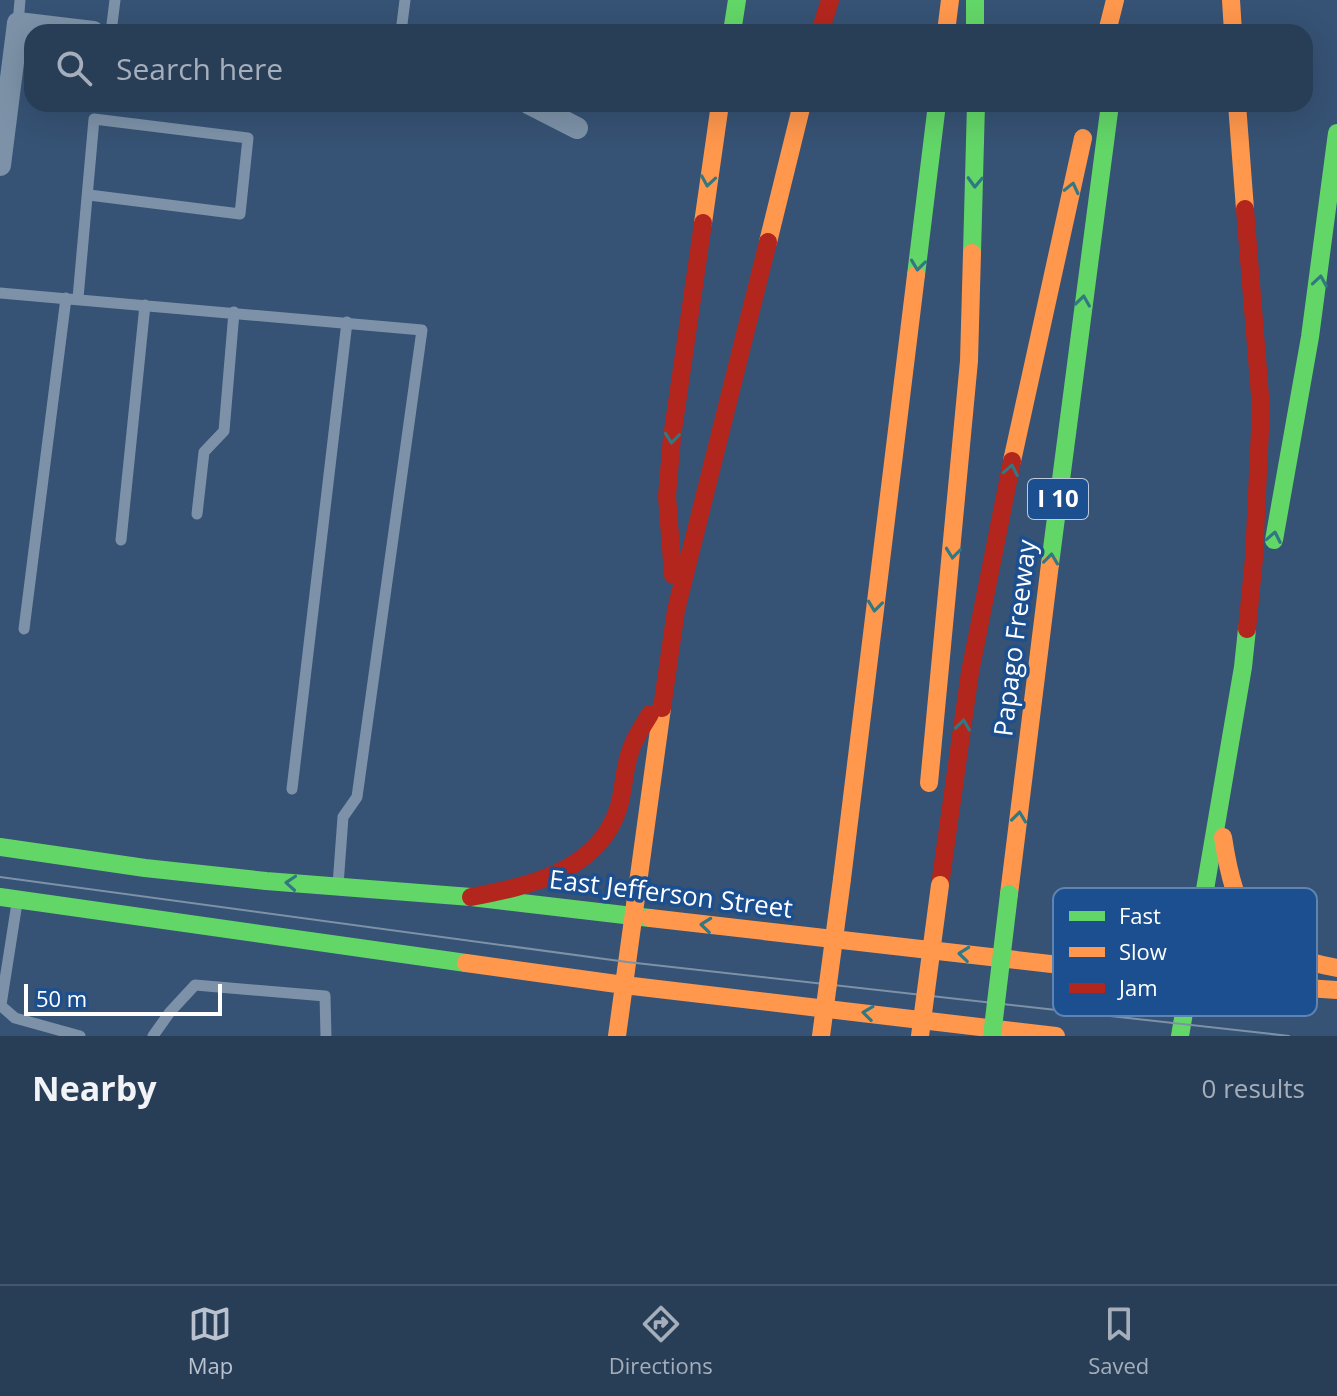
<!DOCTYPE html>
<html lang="en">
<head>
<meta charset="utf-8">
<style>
  :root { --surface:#283e57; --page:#344961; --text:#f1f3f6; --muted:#a5aeba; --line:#44576d; --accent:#b9c2ce }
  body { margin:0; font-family:"Open Sans",sans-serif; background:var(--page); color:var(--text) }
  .scale { position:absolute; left:24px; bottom:20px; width:198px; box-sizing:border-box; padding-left:8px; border:4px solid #fff; border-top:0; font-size:22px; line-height:28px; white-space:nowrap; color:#fff; -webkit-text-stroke:6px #1b4f8f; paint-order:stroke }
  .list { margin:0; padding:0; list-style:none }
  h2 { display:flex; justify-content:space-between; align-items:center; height:104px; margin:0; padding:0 32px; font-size:34px }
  h2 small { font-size:26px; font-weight:400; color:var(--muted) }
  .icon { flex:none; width:44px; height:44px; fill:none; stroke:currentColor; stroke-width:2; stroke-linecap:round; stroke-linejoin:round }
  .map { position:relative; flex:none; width:1337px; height:1036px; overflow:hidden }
  .search { position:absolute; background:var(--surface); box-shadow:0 8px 32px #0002; left:24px; right:24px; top:24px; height:88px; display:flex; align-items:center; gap:20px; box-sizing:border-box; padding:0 28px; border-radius:24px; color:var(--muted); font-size:30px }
  .sheet { height:248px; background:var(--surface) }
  nav { display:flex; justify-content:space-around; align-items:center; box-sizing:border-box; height:112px; border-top:2px solid var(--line); background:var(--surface); font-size:22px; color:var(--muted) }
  nav a { display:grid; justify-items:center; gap:4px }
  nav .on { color:var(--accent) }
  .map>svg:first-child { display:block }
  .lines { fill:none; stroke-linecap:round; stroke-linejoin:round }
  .lane { stroke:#7d92a8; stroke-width:11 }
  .street { stroke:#7d92a8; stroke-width:22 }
  .fast { stroke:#63d668; stroke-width:18 }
  .slow { stroke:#ff974d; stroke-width:18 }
  .jam { stroke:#b3261e; stroke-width:18 }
  .tram { stroke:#7e92a7; stroke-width:2 }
  .fast-bridge { stroke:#63d668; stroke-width:18 }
  .slow-bridge { stroke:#ff974d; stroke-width:18 }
  .oneway { stroke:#317883 }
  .labels { text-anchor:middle; stroke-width:7; stroke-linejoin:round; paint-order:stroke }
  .shield { fill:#1b4f8f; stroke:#bbcadd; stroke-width:2 }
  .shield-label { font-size:24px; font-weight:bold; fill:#fff }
  .street-label { font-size:26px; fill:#fff; stroke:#1b4f8f }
  .key { fill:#1b4f8f; stroke:#5f84b1; stroke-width:2 }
  .key-label { font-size:22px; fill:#fff }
</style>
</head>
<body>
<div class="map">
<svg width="1337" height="1036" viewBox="0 0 1337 1036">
  <rect width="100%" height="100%" fill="#365274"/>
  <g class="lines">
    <path class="lane" d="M 18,23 L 20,0
      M 111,32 L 115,0
      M 401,32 L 405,0
      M 0,293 L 422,330 L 357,797 L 343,817 L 338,885
      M 78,298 L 94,119 L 248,138 L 240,214 L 89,195
      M 197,514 L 204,452 L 224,431 L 234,312
      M 121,540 L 145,305
      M 24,629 L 66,298
      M 292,789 L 347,322
      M 0,1005 L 15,1018 L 80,1036
      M 1,1005 L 17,903
      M 153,1036 L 170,1012 L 195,985 L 325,996 L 326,1036"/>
    <path class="street" d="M 530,104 L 577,128
      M 0,165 L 18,23 L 93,32"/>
    <path class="fast" d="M 975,0 L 975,32
      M 732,32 L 737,0
      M 972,253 L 976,104
      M 916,275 L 937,104
      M 1274,540 L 1310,337 L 1337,133
      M 1050,564 L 1110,104
      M 0,847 L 145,868 L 266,881 L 471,897 L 650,918
      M 0,897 L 466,963
      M 1180,1036 L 1243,667 L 1247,629"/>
    <path class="slow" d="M 1231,0 L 1233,32
      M 946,32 L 950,0
      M 1107,32 L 1115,0
      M 1237,104 L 1245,209
      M 703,223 L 720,104
      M 768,242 L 802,104
      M 1012,461 L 1083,138
      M 929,783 L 969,361 L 972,253
      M 1223,837 C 1235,916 1254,953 1337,968
      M 842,879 L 916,275
      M 1009,894 L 1050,564
      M 650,918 L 1191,980 L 1337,990
      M 466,963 L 624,985 L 1056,1036
      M 617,1036 L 662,708"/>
    <path class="jam" d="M 820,32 L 830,0
      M 1245,209 L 1261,408 L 1254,558 L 1247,629
      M 673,575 L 667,496 L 672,437 L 703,223
      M 662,708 L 676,610 L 768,242
      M 940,885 L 970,672 L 1012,461
      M 471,897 C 529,886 600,871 619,806 C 624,788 624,769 630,752 C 634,738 643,726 650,714"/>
    <path class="tram" d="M 0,877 L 627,962 L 1289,1036"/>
    <path class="fast-bridge" d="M 992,1036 L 1009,894"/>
    <path class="slow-bridge" d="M 821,1036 L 842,879
      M 920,1036 L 940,885"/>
  </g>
  <defs><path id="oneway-chevron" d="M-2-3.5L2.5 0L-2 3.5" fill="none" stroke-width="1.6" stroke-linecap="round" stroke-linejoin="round" transform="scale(2)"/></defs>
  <g class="oneway">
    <use href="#oneway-chevron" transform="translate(708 181) rotate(99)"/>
    <use href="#oneway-chevron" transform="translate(975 182) rotate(92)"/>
    <use href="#oneway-chevron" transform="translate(1072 188) rotate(-77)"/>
    <use href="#oneway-chevron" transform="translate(918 265) rotate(97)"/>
    <use href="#oneway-chevron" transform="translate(1320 281) rotate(-81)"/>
    <use href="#oneway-chevron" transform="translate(1083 301) rotate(-82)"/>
    <use href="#oneway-chevron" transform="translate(672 438) rotate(96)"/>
    <use href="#oneway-chevron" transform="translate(1011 470) rotate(-79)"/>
    <use href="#oneway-chevron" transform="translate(1274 537) rotate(-79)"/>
    <use href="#oneway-chevron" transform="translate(953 553) rotate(96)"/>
    <use href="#oneway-chevron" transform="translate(1051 559) rotate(-83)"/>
    <use href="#oneway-chevron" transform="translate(875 606) rotate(97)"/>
    <use href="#oneway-chevron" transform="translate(963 725) rotate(-82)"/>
    <use href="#oneway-chevron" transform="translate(1019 817) rotate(-83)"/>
    <use href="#oneway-chevron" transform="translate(291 883) rotate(-176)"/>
    <use href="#oneway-chevron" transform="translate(706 925) rotate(-174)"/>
    <use href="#oneway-chevron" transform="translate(964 954) rotate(-174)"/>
    <use href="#oneway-chevron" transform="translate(868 1013) rotate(-173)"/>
  </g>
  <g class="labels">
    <rect class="shield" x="1028" y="479" width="60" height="40" rx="6"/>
    <g class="shield-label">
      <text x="1058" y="507">I 10</text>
    </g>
    <g class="street-label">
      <text transform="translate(1015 638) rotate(-83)" y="9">Papago Freeway</text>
      <text transform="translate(671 894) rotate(7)" y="9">East Jefferson Street</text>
    </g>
  </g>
  <rect x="1053" y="888" width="264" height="128" rx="12" class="key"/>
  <rect x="1069" y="911" width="36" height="10" fill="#63d668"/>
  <rect x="1069" y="947" width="36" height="10" fill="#ff974d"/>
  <rect x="1069" y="983" width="36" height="10" fill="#b3261e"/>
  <g class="key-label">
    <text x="1119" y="924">Fast</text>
    <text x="1119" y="960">Slow</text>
    <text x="1119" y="996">Jam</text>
  </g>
</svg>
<div class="scale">50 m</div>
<div class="search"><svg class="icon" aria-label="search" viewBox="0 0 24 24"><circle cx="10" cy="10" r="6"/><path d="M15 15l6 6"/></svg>Search here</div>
</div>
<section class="sheet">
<h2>Nearby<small>0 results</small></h2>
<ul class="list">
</ul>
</section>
<nav>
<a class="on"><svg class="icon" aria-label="map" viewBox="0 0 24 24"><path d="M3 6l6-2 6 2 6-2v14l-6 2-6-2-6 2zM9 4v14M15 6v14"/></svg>Map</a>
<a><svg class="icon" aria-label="directions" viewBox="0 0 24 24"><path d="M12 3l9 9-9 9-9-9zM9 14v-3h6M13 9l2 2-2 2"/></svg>Directions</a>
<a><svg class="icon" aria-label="saved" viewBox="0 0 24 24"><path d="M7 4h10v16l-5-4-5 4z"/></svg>Saved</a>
</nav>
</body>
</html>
